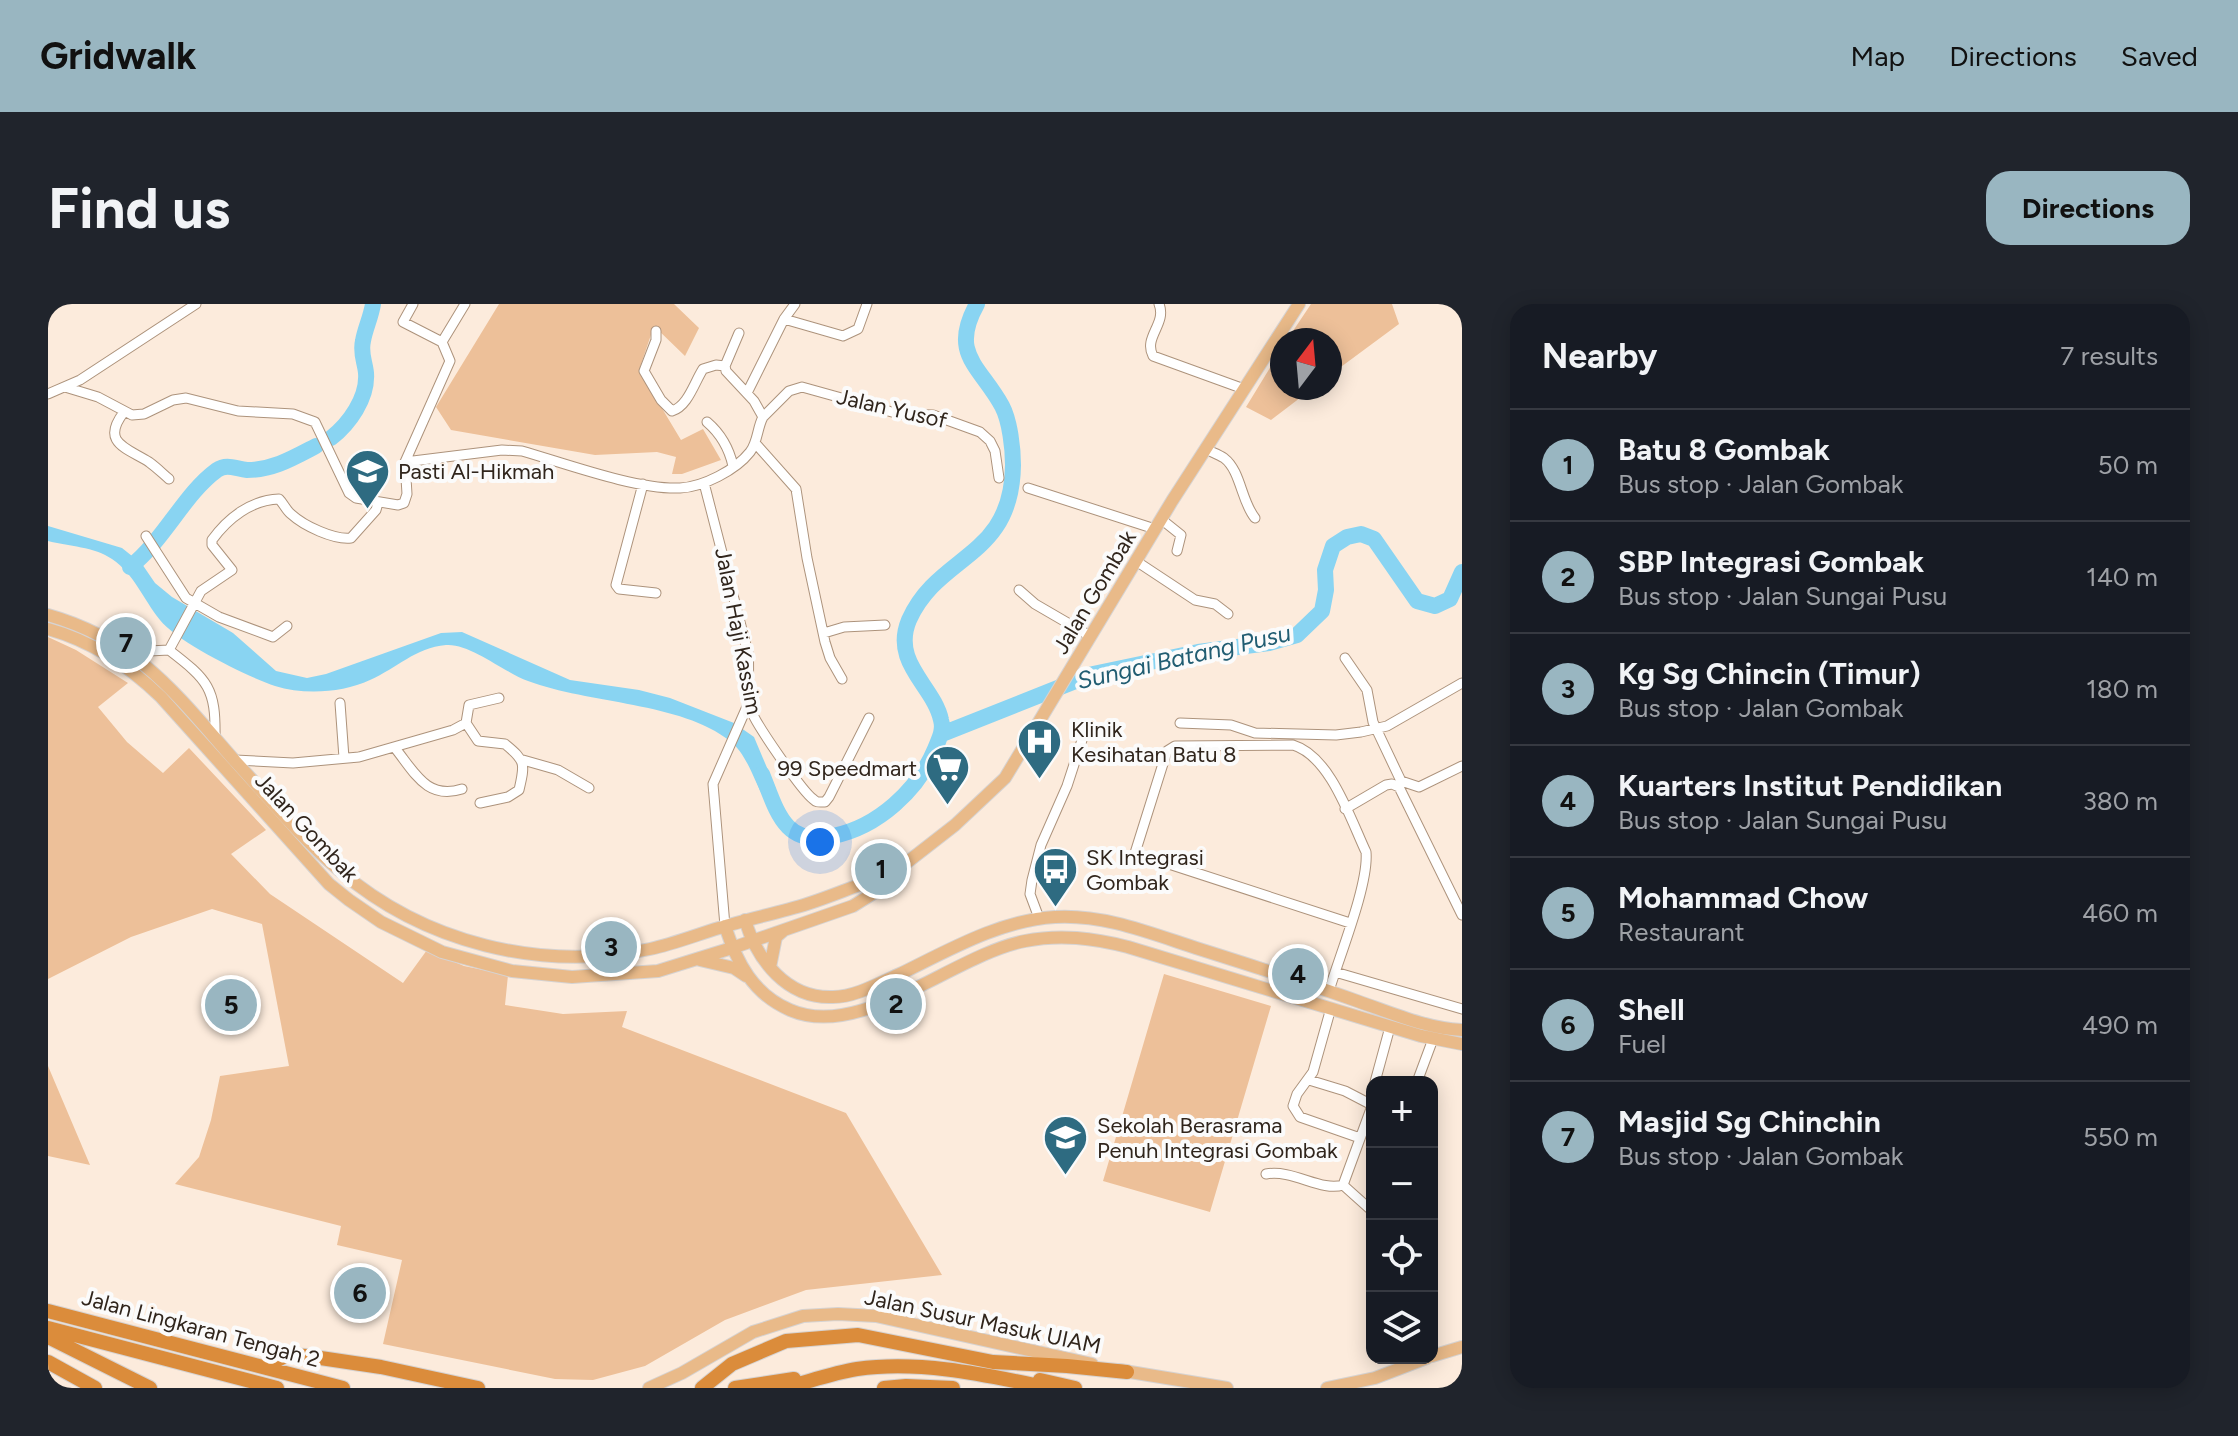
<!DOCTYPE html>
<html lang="en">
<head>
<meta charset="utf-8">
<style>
  :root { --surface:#171b24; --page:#20242c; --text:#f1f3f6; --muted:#9ea1a6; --line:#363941; --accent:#99b6c1 }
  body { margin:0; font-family:Figtree,sans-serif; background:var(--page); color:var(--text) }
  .controls { position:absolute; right:24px; bottom:24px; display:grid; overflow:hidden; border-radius:16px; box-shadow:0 4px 20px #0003 }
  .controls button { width:72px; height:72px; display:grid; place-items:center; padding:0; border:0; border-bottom:2px solid var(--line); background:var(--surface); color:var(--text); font:40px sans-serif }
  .compass { position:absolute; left:1222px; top:24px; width:72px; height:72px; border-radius:50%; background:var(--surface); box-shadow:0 4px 20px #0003; rotate:16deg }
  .you { position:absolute; left:772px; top:538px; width:28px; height:28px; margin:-20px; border:6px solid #fff; border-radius:50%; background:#1a73e8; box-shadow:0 0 0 12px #1a73e833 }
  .badge { display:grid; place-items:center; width:52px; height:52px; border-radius:50%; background:var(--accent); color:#111; font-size:26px; font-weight:700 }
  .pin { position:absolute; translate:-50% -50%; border:4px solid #fff; box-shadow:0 2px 8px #0006 }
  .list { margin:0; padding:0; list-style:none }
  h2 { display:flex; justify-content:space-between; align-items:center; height:104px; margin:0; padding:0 32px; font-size:34px }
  h2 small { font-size:26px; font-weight:400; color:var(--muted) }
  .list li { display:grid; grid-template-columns:52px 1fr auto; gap:24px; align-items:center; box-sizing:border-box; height:112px; padding:0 32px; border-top:2px solid var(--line) }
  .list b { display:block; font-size:30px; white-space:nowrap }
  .list p { margin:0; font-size:26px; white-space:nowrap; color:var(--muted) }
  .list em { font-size:26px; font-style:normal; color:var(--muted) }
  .icon { flex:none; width:44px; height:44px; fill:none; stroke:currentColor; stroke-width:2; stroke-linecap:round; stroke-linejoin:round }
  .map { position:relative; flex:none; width:1414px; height:1084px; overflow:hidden; border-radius:24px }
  header { display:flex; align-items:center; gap:48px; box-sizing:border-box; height:112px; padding:0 40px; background:var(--accent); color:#111 }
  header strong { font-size:38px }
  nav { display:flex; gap:44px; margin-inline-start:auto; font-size:28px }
  .intro { display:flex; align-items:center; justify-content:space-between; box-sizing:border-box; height:192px; padding:0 48px }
  h1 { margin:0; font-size:56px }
  .button { padding:20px 36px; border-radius:24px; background:var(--accent); color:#111; font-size:28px; font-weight:700 }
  main { display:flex; gap:48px; padding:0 48px }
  aside { flex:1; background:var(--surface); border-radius:24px; box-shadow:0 4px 20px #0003 }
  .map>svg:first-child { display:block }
  .green { fill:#edc099 }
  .water { fill:#89d4f2 }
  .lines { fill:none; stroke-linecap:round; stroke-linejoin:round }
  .river { stroke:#89d4f2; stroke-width:16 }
  .minor-casing { stroke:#ad937c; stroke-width:11 }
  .major-casing { stroke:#d6d3d2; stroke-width:14 }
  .highway-casing { stroke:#d6d3d2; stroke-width:16 }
  .minor { stroke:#fff; stroke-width:9 }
  .major { stroke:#e9ba89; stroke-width:12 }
  .highway { stroke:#db8c3b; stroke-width:14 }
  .labels { text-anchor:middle; stroke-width:8; stroke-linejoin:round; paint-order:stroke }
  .street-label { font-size:22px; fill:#30251c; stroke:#fbfbfb }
  .poi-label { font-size:22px; fill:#30251c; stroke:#fbfbfb; text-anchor:start }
  .water-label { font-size:24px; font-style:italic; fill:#215d72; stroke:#fbfbfb }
</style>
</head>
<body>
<header>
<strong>Gridwalk</strong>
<nav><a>Map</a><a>Directions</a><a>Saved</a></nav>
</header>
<div class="intro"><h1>Find us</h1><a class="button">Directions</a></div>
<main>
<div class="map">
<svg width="1414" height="1084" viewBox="0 0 1414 1084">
  <rect width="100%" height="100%" fill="#fcebdc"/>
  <path class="green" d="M 451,0 L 626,0 L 651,24 L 637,52 L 606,22 L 591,66 L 633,136 L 655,125 L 673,156 L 634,170 L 624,170 L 628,153 L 609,148 L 547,151 L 403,126 L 388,103 Z
    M 1263,0 L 1344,0 L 1351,20 L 1282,71 L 1282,36 L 1239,36 Z
    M 1234,44 L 1234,84 L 1265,84 L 1223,116 L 1198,103 Z
    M 0,333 L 28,346 L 80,379 L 50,403 L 79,438 L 115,469 L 141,444 L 218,526 L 183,550 L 222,590 L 355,679 L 379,646 L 416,662 L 460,671 L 457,701 L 515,710 L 579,707 L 574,723 L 798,809 L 894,971 L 758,986 L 677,1016 L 597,1062 L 545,1076 L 507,1075 L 335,1040 L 354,956 L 289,941 L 293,922 L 127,880 L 151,853 L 163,816 L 172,772 L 241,762 L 214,620 L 164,605 L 83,633 L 0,675 Z
    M 1116,670 L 1223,702 L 1162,908 L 1055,877 Z
    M 0,762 L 42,861 L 0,852 Z"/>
  <path class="water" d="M 0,222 L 74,244 L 94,260 L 107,279 L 124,293 L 185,329 L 228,367 L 259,374 L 278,370 L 393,329 L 414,328 L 522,376 L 591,386 L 622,394 L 686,419 L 706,433 L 728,485 L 716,494 C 706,477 699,450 682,437 C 633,398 541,400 480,377 C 457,369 422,339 398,341 C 367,344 349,364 322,376 C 294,389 256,391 227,382 C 200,373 129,338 112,316 C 95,295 87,271 64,255 C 47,243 20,242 0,237 Z"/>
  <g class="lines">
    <path class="river" d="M 283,134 C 301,120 320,94 318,69 C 317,58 312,49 315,37 C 317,25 323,13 325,0
      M 82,263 C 117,235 136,190 169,166 C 179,159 188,165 199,166 C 225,166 245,154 268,142
      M 894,430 L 1045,370 L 1150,348 L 1221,339 L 1249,331 L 1274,307 L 1278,286 L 1277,266 L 1285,242 L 1299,233 L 1313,230 L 1326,235 L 1369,297 L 1387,302 L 1402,295 L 1414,268
      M 714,470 C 729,507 736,543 785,532 C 830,523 870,486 887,445 C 891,435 896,426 893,416 C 886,382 843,359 861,316 C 891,249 964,255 965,161 C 965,145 962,117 954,102 C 932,62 901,50 929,0"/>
    <defs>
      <path id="minor" d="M 1111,0 C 1119,20 1095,33 1105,52 L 1196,85
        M 736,15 L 795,32 L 810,25 L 819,0
        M 608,27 L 608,36 L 596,67 L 613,96 L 624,107 C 640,102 646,79 655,65 L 668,61 L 677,62
        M 394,38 L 417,0
        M 17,83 L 50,93 L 84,111 L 96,110 L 125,96 L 138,94 L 190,107 L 245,110 L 267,118 L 301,189 L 308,194 L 350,201 L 356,199 L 359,190 L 357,158 L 402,57 L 394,38 L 355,18 L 365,0
        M 699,89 L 736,15 L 747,0
        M 0,90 L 32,76 L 148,0
        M 76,108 C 52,139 79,144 101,158 C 108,163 114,169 121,175
        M 715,113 L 741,87 L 754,83 L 851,110 L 885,111 L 932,128 L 942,137 L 947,147 L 951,174
        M 659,118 C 673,130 681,144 685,162
        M 708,140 L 748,185 L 759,254 L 777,338 L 782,354 L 794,375
        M 1158,145 C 1163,148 1170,150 1176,154 C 1193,167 1193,197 1207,214
        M 357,158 L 454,146 L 474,147 C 516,159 589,186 632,184 C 655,183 688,166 702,148 C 710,138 709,124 715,113 L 706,97 L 678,67 L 677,62 L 691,29
        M 656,179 L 700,349 C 702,365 698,392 703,406 C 707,419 754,487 765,495 C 769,499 771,498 777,498 L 781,493 L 821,414
        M 595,180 L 568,281 L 571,285 L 608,289
        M 980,184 L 1107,225
        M 1113,215 L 1133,231 L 1129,247
        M 98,232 L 138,294 L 171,313 L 225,333 L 239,322
        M 1088,257 L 1147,296 L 1167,300 L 1180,310
        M 971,286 L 987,300 L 1042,332
        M 776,329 L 796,323 L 837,321
        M 121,346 L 153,287 L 184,266 L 164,241 L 164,236 C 180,214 203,196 231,195 C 236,200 238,206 243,210 C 256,222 286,236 303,234 L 328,206 L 330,199
        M 81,348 L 121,346 C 160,376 168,384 167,434
        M 1297,354 L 1319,386 L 1325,418 L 1353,477 L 1371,483 L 1414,462
        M 292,399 L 296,454
        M 418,419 L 430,437 L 457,440 C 478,457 477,460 471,486 L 460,493 L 432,499
        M 1132,419 L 1183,421 L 1207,429 L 1288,431 L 1313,428 L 1339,422 L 1414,379
        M 347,444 C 367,469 379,496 414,485
        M 187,456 L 245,459 L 311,453 L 405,426 L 418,419 L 421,401 L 451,394
        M 475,456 L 510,466 L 541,484
        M 1297,505 L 1338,481 L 1344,480 L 1351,483 L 1414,611
        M 991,614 L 982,590 L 984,576 L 993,541 L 1019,482 L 1034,436
        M 677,622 L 665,480 L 701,398
        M 1287,668 L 1414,705
        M 1281,687 C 1291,653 1321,580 1318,548 C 1302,514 1282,452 1245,441 L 1127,442 L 1119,447 L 1087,549 L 1302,619
        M 1283,704 L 1265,768 L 1249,790 L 1245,802 L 1252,813 L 1312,834
        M 1261,776 L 1297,787 L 1324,801
        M 1327,778 L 1342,723
        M 1369,778 L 1385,735
        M 1218,870 C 1245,865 1273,888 1295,881
        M 1295,881 L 1324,802
        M 1295,881 L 1324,907
        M 1384,942 L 1384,961"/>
      <path id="major" d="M 0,311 C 89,336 129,391 187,457 C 221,494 253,534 291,566 C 376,639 493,668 602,645 C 625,640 648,631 671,624 C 700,615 730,609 759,600 C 788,591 815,578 844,570
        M 0,325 C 44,337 81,362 113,393 L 281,580 L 301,596 L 333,618 L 394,648 L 464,667 L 524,673 L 610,667 L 684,644 L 805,602 L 837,582 L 844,570 L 907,521 L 957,474 L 1124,197 L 1251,0
        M 697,616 C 709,656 739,695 785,693 C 808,693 833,678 854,669 C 901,646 953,616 1007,613 C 1055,610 1102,629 1148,644 C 1202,661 1256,678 1309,697 C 1344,709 1377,724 1414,726
        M 677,622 C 689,659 705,690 742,706 C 813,737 905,651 977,637 C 1012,630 1045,634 1080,643 L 1373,732 L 1414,740
        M 652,656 L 686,664 L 698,672
        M 722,663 L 728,633 L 735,627
        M 1384,1052 L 1414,1043
        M 1070,1066 L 1179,1084
        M 601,1084 L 634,1069 L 705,1028 L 755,1012 L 790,1010 L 828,1012 L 1044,1060
        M 1279,1084 L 1327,1074 L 1379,1054"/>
      <path id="highway" d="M 0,1007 L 295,1084
        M 0,1024 L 229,1084
        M 0,1033 L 102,1084
        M 0,1058 L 47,1084
        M 216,1063 L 239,1051 L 259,1052 L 333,1063 L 430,1084
        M 992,1076 L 1027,1084
        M 654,1084 L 684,1060 L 738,1037 L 810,1031 L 945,1058 L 1019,1062 L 1079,1068
        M 687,1084 L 746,1075
        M 736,1084 C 760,1078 784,1069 809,1065 C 873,1056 938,1071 1001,1084
        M 836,1084 L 858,1082 L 905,1084"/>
    </defs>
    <use href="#minor" class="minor-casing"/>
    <use href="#major" class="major-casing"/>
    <use href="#highway" class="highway-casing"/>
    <use href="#minor" class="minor"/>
    <use href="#major" class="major"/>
    <use href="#highway" class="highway"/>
  </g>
  <defs>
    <symbol id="school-pin" viewBox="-11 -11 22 30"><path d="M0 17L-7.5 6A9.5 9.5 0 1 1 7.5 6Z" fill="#2e6b81" stroke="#fbfbfb"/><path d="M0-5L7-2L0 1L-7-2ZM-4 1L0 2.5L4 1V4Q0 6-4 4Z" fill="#fff"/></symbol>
    <symbol id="hospital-pin" viewBox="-11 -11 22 30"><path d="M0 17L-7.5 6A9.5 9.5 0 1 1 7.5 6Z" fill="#2e6b81" stroke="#fbfbfb"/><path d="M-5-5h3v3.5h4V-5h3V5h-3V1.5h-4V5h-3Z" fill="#fff"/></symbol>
    <symbol id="supermarket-pin" viewBox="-11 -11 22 30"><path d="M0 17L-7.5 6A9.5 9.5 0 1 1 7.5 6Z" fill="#2e6b81" stroke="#fbfbfb"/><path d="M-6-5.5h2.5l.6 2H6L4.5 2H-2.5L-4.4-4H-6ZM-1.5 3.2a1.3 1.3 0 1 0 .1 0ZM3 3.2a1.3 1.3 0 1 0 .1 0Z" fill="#fff"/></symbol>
    <symbol id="bus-pin" viewBox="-11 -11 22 30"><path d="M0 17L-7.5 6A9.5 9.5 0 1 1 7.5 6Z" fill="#2e6b81" stroke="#fbfbfb"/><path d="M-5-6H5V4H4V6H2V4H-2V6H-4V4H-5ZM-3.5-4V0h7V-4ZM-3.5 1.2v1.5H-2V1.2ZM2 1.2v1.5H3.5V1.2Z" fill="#fff"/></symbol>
  </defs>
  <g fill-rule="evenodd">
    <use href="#school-pin" x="294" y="142" width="51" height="69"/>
    <use href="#hospital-pin" x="966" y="412" width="51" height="69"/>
    <use href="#supermarket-pin" x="874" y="438" width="51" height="69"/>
    <use href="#bus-pin" x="982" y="540" width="51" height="69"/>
    <use href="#school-pin" x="992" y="808" width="51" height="69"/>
  </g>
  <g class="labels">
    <g class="street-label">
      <text transform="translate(844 104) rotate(13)" y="8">Jalan Yusof</text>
      <text transform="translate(1046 288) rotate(-59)" y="8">Jalan Gombak</text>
      <text transform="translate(691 327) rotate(79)" y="8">Jalan Haji Kassim</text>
      <text transform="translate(259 523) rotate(47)" y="8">Jalan Gombak</text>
      <text transform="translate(935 1017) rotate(12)" y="8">Jalan Susur Masuk UIAM</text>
      <text transform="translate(153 1024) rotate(15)" y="8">Jalan Lingkaran Tengah 2</text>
    </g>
    <g class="poi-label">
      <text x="350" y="175">Pasti Al-Hikmah</text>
      <text x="1023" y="433">Klinik<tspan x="1023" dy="25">Kesihatan Batu 8</tspan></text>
      <text x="869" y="472" text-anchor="end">99 Speedmart</text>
      <text x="1038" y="561">SK Integrasi<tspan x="1038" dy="25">Gombak</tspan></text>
      <text x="1049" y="829">Sekolah Berasrama<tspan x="1049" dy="25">Penuh Integrasi Gombak</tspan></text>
    </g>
    <g class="water-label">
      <text transform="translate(1136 353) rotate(-13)" y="8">Sungai Batang Pusu</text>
    </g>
  </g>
</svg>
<div class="controls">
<button>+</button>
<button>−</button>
<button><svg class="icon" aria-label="locate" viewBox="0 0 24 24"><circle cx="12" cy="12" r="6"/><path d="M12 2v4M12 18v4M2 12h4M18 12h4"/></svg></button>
<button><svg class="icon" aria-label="layers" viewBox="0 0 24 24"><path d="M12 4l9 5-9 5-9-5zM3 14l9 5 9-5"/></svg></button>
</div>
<svg class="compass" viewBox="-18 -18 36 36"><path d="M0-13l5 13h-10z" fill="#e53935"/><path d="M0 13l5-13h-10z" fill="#9ea1a6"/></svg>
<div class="you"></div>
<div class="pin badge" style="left:833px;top:565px">1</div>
<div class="pin badge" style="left:848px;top:700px">2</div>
<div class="pin badge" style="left:563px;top:643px">3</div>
<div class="pin badge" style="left:1250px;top:670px">4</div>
<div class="pin badge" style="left:183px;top:701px">5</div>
<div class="pin badge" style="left:312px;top:989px">6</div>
<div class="pin badge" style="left:78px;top:339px">7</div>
</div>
<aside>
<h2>Nearby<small>7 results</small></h2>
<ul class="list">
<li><span class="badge">1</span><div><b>Batu 8 Gombak</b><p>Bus stop · Jalan Gombak</p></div><em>50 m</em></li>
<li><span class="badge">2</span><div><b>SBP Integrasi Gombak</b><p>Bus stop · Jalan Sungai Pusu</p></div><em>140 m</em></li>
<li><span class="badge">3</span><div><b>Kg Sg Chincin (Timur)</b><p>Bus stop · Jalan Gombak</p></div><em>180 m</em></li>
<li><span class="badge">4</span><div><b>Kuarters Institut Pendidikan</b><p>Bus stop · Jalan Sungai Pusu</p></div><em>380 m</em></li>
<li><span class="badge">5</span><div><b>Mohammad Chow</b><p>Restaurant</p></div><em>460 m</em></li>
<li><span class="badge">6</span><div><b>Shell</b><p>Fuel</p></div><em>490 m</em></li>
<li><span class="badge">7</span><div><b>Masjid Sg Chinchin</b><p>Bus stop · Jalan Gombak</p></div><em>550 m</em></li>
</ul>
</aside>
</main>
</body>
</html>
